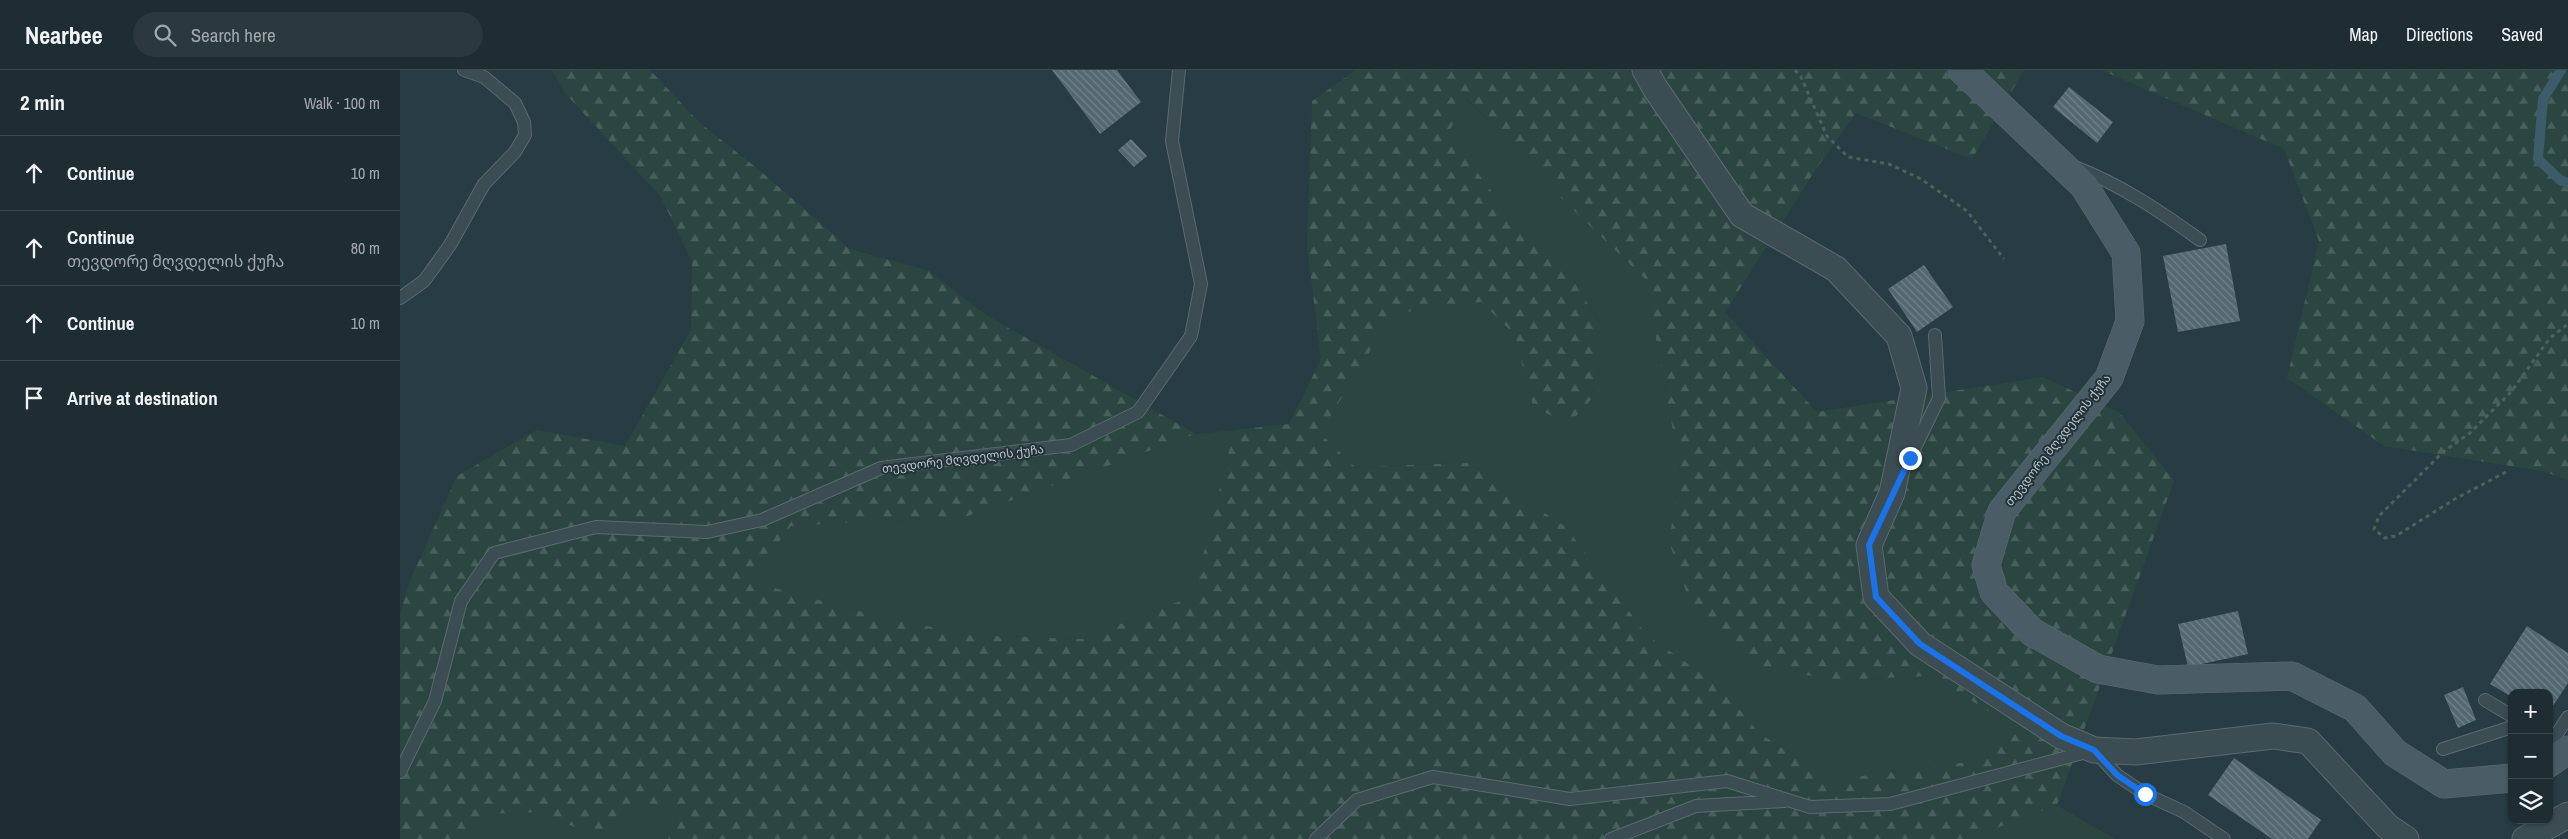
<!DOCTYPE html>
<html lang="en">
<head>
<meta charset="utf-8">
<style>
  :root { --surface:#1e2d32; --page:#2b393e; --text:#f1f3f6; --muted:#a1a8ac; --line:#3c494d }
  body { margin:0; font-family:"Archivo Narrow","Noto Sans Georgian",sans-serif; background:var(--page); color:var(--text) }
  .controls { position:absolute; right:15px; bottom:15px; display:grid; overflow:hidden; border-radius:10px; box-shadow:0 1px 4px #0004 }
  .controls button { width:45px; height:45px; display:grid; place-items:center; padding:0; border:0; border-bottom:1px solid var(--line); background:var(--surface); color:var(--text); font:25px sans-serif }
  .stop { position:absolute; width:15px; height:15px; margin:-11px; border:4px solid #1a73e8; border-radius:50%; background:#fff }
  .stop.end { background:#1a73e8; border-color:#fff; box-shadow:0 1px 5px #0008 }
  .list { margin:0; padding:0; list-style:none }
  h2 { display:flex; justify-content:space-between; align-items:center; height:65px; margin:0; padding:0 20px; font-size:21px }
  h2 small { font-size:16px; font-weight:400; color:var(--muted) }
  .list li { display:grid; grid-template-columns:32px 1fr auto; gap:15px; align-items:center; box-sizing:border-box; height:75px; padding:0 20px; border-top:1px solid var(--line) }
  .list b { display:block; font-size:19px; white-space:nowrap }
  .list p { margin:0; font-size:16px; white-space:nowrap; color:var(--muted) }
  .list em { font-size:16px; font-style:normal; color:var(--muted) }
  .icon { flex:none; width:28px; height:28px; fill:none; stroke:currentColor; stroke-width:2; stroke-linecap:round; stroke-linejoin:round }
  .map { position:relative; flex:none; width:2168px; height:769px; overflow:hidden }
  header { display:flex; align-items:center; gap:30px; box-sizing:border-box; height:70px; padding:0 25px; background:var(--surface); border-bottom:1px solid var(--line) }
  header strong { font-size:24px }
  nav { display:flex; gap:28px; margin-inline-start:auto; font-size:18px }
  .search { width:350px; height:45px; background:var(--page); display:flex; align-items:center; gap:12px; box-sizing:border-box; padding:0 18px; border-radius:28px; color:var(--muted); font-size:19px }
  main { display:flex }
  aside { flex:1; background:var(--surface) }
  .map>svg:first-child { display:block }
  .grass { fill:#2b4640 }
  .forest { fill:url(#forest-firs); fill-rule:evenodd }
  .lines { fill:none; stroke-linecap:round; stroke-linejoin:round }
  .stream { stroke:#3c5c6a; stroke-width:10 }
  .building { fill:url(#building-back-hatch) }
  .lane-casing { stroke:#5b6970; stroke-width:14 }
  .street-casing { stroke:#5b6970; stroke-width:27 }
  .secondary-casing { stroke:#5b6970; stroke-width:29 }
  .path { stroke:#4a625d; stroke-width:3; stroke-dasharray:4 4; stroke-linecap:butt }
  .lane { stroke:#3c4c53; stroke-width:12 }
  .street { stroke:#3c4c53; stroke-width:25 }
  .secondary { stroke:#4a5d66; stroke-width:28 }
  .route { stroke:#1a73e8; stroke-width:6 }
  .labels { text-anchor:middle; stroke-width:4; stroke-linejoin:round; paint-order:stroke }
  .street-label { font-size:12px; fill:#bac6cc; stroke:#213238 }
</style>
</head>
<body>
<header>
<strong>Nearbee</strong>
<div class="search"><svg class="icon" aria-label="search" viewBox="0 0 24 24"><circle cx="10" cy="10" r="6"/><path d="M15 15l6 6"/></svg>Search here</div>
<nav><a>Map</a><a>Directions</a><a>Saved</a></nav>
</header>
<main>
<aside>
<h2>2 min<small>Walk · 100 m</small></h2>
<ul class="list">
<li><svg class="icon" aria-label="ahead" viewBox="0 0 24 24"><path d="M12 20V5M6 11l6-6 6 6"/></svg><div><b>Continue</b></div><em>10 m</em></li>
<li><svg class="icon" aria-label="ahead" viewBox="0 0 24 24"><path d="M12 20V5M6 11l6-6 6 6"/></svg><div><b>Continue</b><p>თევდორე მღვდელის ქუჩა</p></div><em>80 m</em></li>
<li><svg class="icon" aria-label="ahead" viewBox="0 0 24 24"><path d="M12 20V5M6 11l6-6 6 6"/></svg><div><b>Continue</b></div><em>10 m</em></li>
<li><svg class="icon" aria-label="arrive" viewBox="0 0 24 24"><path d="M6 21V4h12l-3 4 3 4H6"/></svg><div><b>Arrive at destination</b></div></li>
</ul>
</aside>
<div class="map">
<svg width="2168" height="769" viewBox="0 0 2168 769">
  <defs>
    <pattern id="forest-firs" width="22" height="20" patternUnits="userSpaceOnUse" patternTransform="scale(1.25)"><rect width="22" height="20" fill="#2b4640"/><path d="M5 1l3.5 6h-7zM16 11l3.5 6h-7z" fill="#485f5a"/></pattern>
    <pattern id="building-back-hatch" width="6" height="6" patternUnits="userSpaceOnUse" patternTransform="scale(1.25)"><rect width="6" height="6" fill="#546870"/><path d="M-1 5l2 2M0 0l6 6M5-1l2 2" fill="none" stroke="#72838a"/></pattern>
  </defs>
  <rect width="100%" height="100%" fill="#283c43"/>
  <path class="grass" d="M 1065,28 L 1097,58 L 1157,124 L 1245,209 L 1280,399 L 1269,472 L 1440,610 L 1531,606 L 1622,661 L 1567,692 L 1432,710 L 1359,663 L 1321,617 L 1247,565 L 1166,457 L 1068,393 L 955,397 L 919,363 L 991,247 L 1026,237 L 1081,232 L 1114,264 L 1133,336 L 1168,355 L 1199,321 L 1197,248 L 1171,205 L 1106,140 L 1048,64 Z
    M 834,360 L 793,526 L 682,569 L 567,565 L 459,541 L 349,511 L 391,456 L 565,447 L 796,364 Z
    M 236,733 L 280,740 L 268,769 L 64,769 L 86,744 L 141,742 L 194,766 Z
    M 1657,735 L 1715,769 L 1568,769 Z"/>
  <path class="forest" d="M 152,0 L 250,0 L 299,52 L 364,104 L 450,179 L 529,201 L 586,245 L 796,364 L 565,447 L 391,456 L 349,511 L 459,541 L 567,565 L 682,569 L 793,526 L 834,360 L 889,354 L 921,289 L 907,176 L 912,31 L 956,0 L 1624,0 L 1572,89 L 1456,43 L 1414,102 L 1325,242 L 1417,342 L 1643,307 L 1720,343 L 1774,411 L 1657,735 L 1568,769 L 268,769 L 280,740 L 236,733 L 194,766 L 141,742 L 86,744 L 64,769 L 0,769 L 0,545 L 9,513 L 57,406 L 137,360 L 225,376 L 291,260 L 292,192 L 261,127 L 165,23 ZM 1066,28 L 1097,58 L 1157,124 L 1245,209 L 1280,399 L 1269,472 L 1289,530 L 1361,599 L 1440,610 L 1531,606 L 1621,661 L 1567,692 L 1432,710 L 1359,663 L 1321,617 L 1247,565 L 1166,457 L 1068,393 L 955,397 L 920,363 L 991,247 L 1026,237 L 1081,232 L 1114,264 L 1133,336 L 1168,355 L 1199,321 L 1197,249 L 1171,205 L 1106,140 L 1048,64 Z
    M 1701,0 L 2168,0 L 2168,410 L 2142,401 L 1984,376 L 1887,308 L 1919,171 L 1884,79 Z"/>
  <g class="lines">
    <path class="stream" d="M 2161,0 L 2143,29 L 2138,89 L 2160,110 L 2168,113"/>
  </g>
  <path class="building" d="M 652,0 L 717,0 L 741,32 L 700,64 Z
    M 1669,17 L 1713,52 L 1697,73 L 1653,37 Z
    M 731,69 L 747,86 L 734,97 L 718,80 Z
    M 1826,174 L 1840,251 L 1778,262 L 1763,186 Z
    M 1524,195 L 1553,237 L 1517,262 L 1488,219 Z
    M 1838,541 L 1848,584 L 1788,597 L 1778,554 Z
    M 2127,556 L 2168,583 L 2168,613 L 2149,642 L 2149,623 L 2112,623 L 2112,627 L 2090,614 Z
    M 2063,617 L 2076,650 L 2058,658 L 2044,625 Z
    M 1834,688 L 1921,750 L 1908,769 L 1872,769 L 1808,725 Z"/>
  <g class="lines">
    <defs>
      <path id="lane" d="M 1675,97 C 1721,115 1760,141 1800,170
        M 0,228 L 24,211 L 50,175 L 84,114 L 115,82 L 125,65 L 124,52 L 115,33 L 84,7 L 64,0
        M 1506,396 L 1539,328 L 1535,265
        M 2085,630 L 2112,646
        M 2149,676 L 2168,647
        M 2043,679 L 2112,657
        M 0,702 L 35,631 L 61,531 L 94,483 L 196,457 L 307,462 L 362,450 L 481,398 L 671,375 L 738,342 L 791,266 L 801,214 L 772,71 L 779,0
        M 916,769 L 957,730 L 1033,707 L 1170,729 L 1327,711 L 1410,737 L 1490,734 L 1694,680 L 1717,705 L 1745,724 L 1784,742 L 1824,769
        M 1211,769 L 1296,736 L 1384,731"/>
      <path id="street" d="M 1245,0 L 1255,18 L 1342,145 L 1436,199 L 1499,266 L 1514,318 L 1492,423 L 1469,475 L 1476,527 L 1520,574 L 1661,666 L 1694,680 L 1736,682 L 1873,666 L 1908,671 L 1988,757 L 2006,769
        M 2125,769 L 2168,745"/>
      <path id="secondary" d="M 1562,0 L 1684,116 L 1726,183 L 1730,251 L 1709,308 L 1602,441 L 1586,495 L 1594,522 L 1632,562 L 1698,599 L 1758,610 L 1892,606 L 1955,638 L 1995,683 L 2044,714 L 2112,708
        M 2149,693 L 2168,680"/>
    </defs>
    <use href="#lane" class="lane-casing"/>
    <use href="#street" class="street-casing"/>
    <use href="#secondary" class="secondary-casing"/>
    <path class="path" d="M 1395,0 L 1401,7 L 1427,66 L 1448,87 L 1489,94 L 1521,109 L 1567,141 L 1604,189
      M 2106,402 L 2053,430 L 1996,466 L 1985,468 L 1974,459 L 1979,446 L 2043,382 L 2070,363 L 2111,322 L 2150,268 L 2168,254"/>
    <use href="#lane" class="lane"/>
    <use href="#street" class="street"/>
    <use href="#secondary" class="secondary"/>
  </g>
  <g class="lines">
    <path class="route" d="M 1510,388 L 1469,475 L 1476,527 L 1520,574 L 1661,666 L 1694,680 L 1717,705 L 1745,724"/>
  </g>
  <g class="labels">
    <g class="street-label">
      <text transform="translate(1658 370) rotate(-52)" y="4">თევდორე მღვდელის ქუჩა</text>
      <text transform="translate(563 389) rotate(-7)" y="4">თევდორე მღვდელის ქუჩა</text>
    </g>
  </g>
</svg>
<div class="controls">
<button>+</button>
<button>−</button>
<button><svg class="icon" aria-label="layers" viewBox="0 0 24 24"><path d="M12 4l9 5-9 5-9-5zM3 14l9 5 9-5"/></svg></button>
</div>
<div class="stop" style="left:1745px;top:724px"></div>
<div class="stop end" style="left:1510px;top:388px"></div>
</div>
</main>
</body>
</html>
